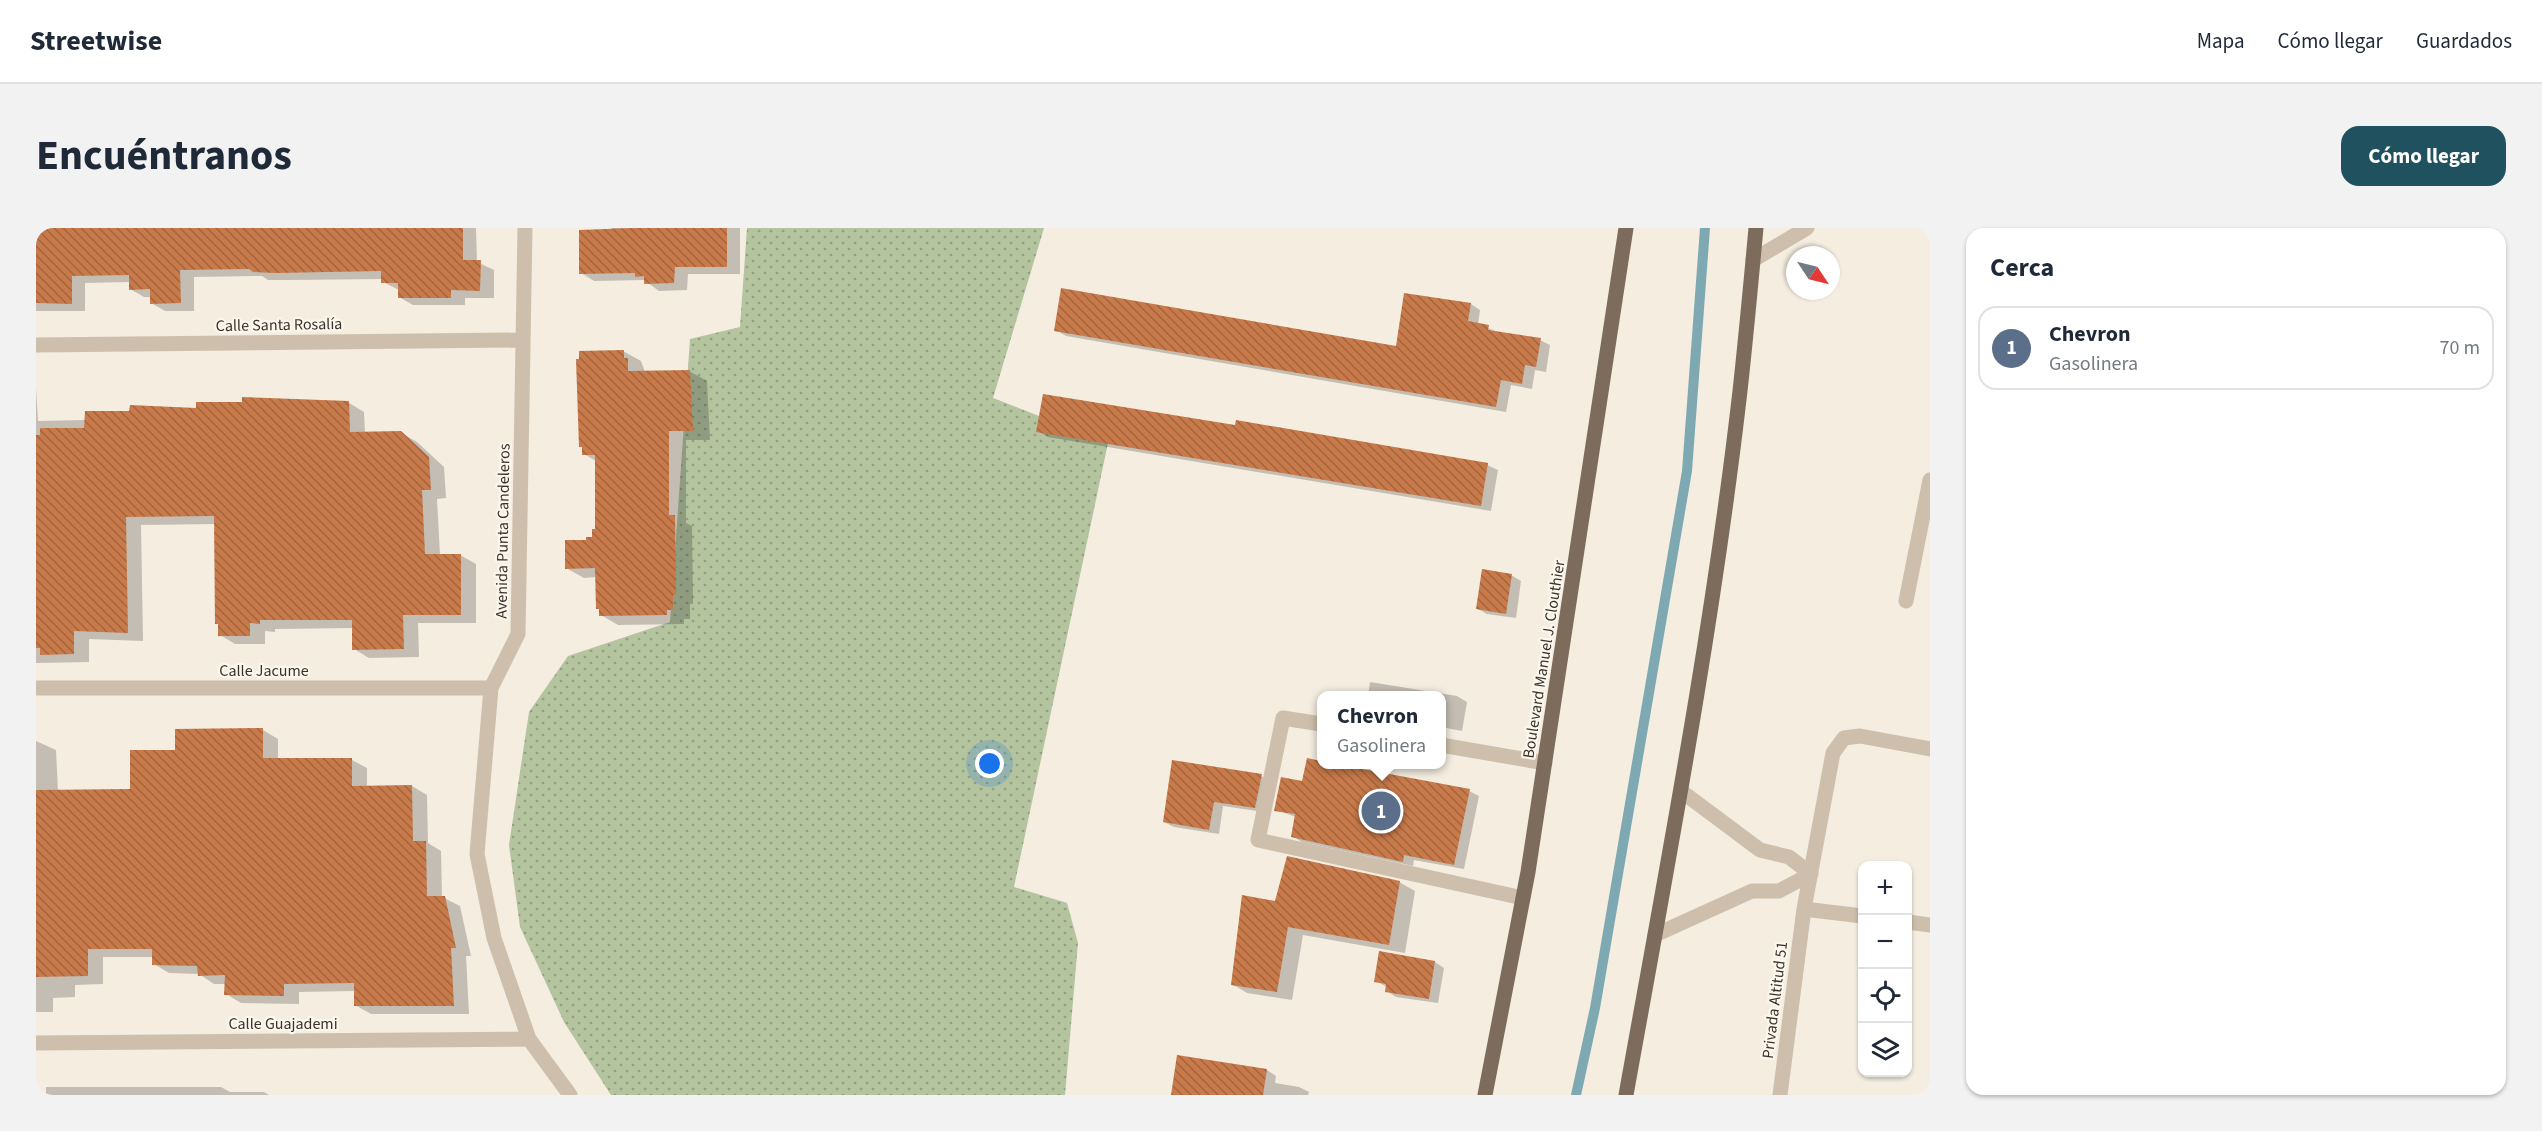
<!DOCTYPE html>
<html lang="es">
<head>
<meta charset="utf-8">
<style>
  :root { --surface:#fff; --page:#f2f2f3; --text:#1f2937; --muted:#747a83; --line:#e0e1e3; --accent:#1f515e }
  body { margin:0; font-family:"Source Sans 3",sans-serif; background:var(--page); color:var(--text) }
  .controls { position:absolute; right:18px; bottom:18px; display:grid; overflow:hidden; border-radius:12px; box-shadow:0 2px 4px #0004 }
  .controls button { width:54px; height:54px; display:grid; place-items:center; padding:0; border:0; border-bottom:2px solid var(--line); background:var(--surface); color:var(--text); font:30px sans-serif }
  .compass { position:absolute; left:1750px; top:18px; width:54px; height:54px; border-radius:50%; background:var(--surface); box-shadow:0 2px 4px #0004; rotate:125deg }
  .you { position:absolute; left:954px; top:536px; width:21px; height:21px; margin:-15px; border:4px solid #fff; border-radius:50%; background:#1a73e8; box-shadow:0 0 0 9px #1a73e833 }
  .badge { display:grid; place-items:center; width:39px; height:39px; border-radius:50%; background:var(--accent); color:#fff; font-size:20px; font-weight:700 }
  .pin { position:absolute; translate:-50% -50%; border:3px solid #fff; box-shadow:0 2px 6px #0006 }
  .popup { position:absolute; left:1281px; top:463px; width:129px; height:78px; box-sizing:border-box; display:grid; place-content:center; border-radius:12px; background:var(--surface); filter:drop-shadow(0 2px 4px #0005); font-size:20px; white-space:nowrap; color:var(--muted) }
  .popup b { font-size:22px; color:var(--text) }
  .popup::after { content:''; position:absolute; left:50%; top:100%; margin-left:-12px; border:12px solid transparent; border-top-color:var(--surface) }
  .list { margin:0; padding:0; list-style:none }
  h2 { display:flex; justify-content:space-between; align-items:center; height:78px; margin:0; padding:0 24px; font-size:26px }
  h2 small { font-size:20px; font-weight:400; color:var(--muted) }
  .list li { display:grid; grid-template-columns:39px 1fr auto; gap:18px; align-items:center; box-sizing:border-box; height:84px; margin:0 12px 12px; padding:0 12px; border:2px solid var(--line); border-radius:18px }
  .list b { display:block; font-size:22px; white-space:nowrap }
  .list p { margin:0; font-size:20px; white-space:nowrap; color:var(--muted) }
  .list em { font-size:20px; font-style:normal; color:var(--muted) }
  .icon { flex:none; width:33px; height:33px; fill:none; stroke:currentColor; stroke-width:2; stroke-linecap:round; stroke-linejoin:round }
  .map { position:relative; flex:none; width:1894px; height:867px; overflow:hidden; border-radius:18px }
  header { display:flex; align-items:center; gap:36px; box-sizing:border-box; height:84px; padding:0 30px; background:var(--surface); border-bottom:2px solid var(--line) }
  header strong { font-size:28px }
  nav { display:flex; gap:33px; margin-inline-start:auto; font-size:21px }
  .intro { display:flex; align-items:center; justify-content:space-between; box-sizing:border-box; height:144px; padding:0 36px }
  h1 { margin:0; font-size:42px }
  .button { padding:15px 27px; border-radius:18px; background:var(--accent); color:#fff; font-size:21px; font-weight:700 }
  main { display:flex; gap:36px; padding:0 36px }
  aside { flex:1; background:var(--surface); border-radius:18px; box-shadow:0 2px 4px #0004 }
  .map>svg:first-child { display:block }
  .green { fill:url(#green-dots) }
  .shadow { fill:#0003 }
  .lines { fill:none; stroke-linecap:round; stroke-linejoin:round }
  .stream { stroke:#7ea9b2; stroke-width:10 }
  .building { fill:url(#building-back-hatch) }
  .service { stroke:#cdbfab; stroke-width:15 }
  .minor { stroke:#cdbfab; stroke-width:15 }
  .primary { stroke:#7d6b5c; stroke-width:15 }
  .labels { text-anchor:middle; stroke-width:4.5; stroke-linejoin:round; paint-order:stroke }
  .street-label { font-size:16px; fill:#3b322b; stroke:#fbf7ed }
</style>
</head>
<body>
<header>
<strong>Streetwise</strong>
<nav><a>Mapa</a><a>Cómo llegar</a><a>Guardados</a></nav>
</header>
<div class="intro"><h1>Encuéntranos</h1><a class="button">Cómo llegar</a></div>
<main>
<div class="map">
<svg width="1894" height="867" viewBox="0 0 1894 867">
  <defs>
    <pattern id="green-dots" width="8" height="8" patternUnits="userSpaceOnUse" patternTransform="scale(1.5)"><rect width="8" height="8" fill="#b3c49f"/><path d="M2 2h.1M6 6h.1" fill="none" stroke="#93a082" stroke-width="1.8" stroke-linecap="round"/></pattern>
    <pattern id="building-back-hatch" width="6" height="6" patternUnits="userSpaceOnUse" patternTransform="scale(1.5)"><rect width="6" height="6" fill="#c87a4a"/><path d="M-1 5l2 2M0 0l6 6M5-1l2 2" fill="none" stroke="#a4653e"/></pattern>
  </defs>
  <rect width="100%" height="100%" fill="#f4ede0"/>
  <path class="green" d="M 711,0 L 1008,0 L 957,170 L 1072,215 L 978,659 L 1031,675 L 1042,715 L 1029,867 L 575,867 L 528,794 L 484,699 L 473,617 L 493,484 L 532,428 L 634,394 L 654,111 L 704,99 Z"/>
  <path class="shadow" d="M 0,0 L 440,0 L 441,34 L 458,42 L 458,70 L 429,70 L 429,77 L 377,77 L 363,69 L 363,62 L 347,54 L 347,51 L 254,52 L 232,52 L 226,48 L 158,49 L 158,83 L 129,83 L 115,75 L 115,69 L 108,69 L 94,61 L 94,54 L 49,55 L 49,83 L 0,83 Z
    M 576,0 L 704,0 L 704,46 L 652,46 L 651,62 L 623,63 L 608,52 L 558,53 L 545,45 Z
    M 1435,76 L 1444,82 L 1442,96 L 1462,104 L 1504,112 L 1514,117 L 1510,144 L 1499,142 L 1496,161 L 1475,157 L 1470,184 L 1030,108 L 1020,102 L 1361,120 Z
    M 587,123 L 605,133 L 609,144 L 653,143 L 671,153 L 674,212 L 650,212 L 650,295 L 656,298 L 657,376 L 654,376 L 654,391 L 648,391 L 648,396 L 582,397 L 565,387 L 561,349 L 548,350 L 530,340 L 552,314 L 558,310 L 560,303 L 560,233 L 548,226 L 547,220 L 544,218 Z
    M 0,160 L 2,193 L 50,192 L 162,182 L 313,175 L 328,184 L 329,205 L 365,205 L 381,214 L 408,239 L 410,270 L 401,271 L 404,327 L 424,327 L 440,336 L 440,395 L 382,395 L 383,429 L 333,430 L 318,421 L 317,400 L 239,401 L 239,404 L 229,403 L 229,416 L 199,416 L 184,407 L 179,296 L 105,297 L 107,413 L 53,411 L 53,434 L 0,435 Z
    M 1002,203 L 1451,237 L 1462,242 L 1455,283 L 1012,209 Z
    M 1475,347 L 1485,353 L 1480,390 L 1451,386 L 1442,381 Z
    M 1334,454 L 1421,468 L 1431,474 L 1426,503 L 1405,499 L 1405,468 L 1332,468 Z
    M 227,502 L 242,511 L 242,531 L 316,532 L 331,540 L 331,559 L 376,558 L 391,567 L 392,615 L 405,623 L 406,669 L 424,678 L 435,728 L 430,728 L 433,786 L 335,786 L 319,777 L 319,763 L 263,764 L 263,776 L 205,775 L 190,766 L 190,756 L 178,756 L 163,746 L 133,745 L 118,736 L 118,729 L 67,729 L 67,756 L 39,757 L 39,769 L 17,770 L 17,784 L 0,784 L 0,513 L 20,522 L 22,563 L 96,562 L 141,523 Z
    M 1285,534 L 1285,536 L 1433,563 L 1443,568 L 1428,641 L 1378,632 L 1377,638 L 1266,614 L 1256,608 L 1260,589 L 1240,582 Z
    M 1225,548 L 1234,553 L 1228,584 L 1187,578 L 1183,606 L 1138,599 L 1128,594 Z
    M 1363,654 L 1379,663 L 1369,725 L 1267,707 L 1256,772 L 1211,765 L 1196,756 L 1241,674 Z
    M 1399,734 L 1408,740 L 1402,775 L 1360,769 L 1351,763 L 1351,759 L 1340,753 Z
    M 1231,842 L 1240,848 L 1239,855 L 1263,859 L 1273,864 L 1272,867 L 1137,867 Z
    M 10,859 L 185,859 L 194,864 L 228,864 L 233,867 L 10,867 Z"/>
  <g class="lines">
    <path class="stream" d="M 1540,867 L 1559,780 L 1651,243 L 1669,0"/>
  </g>
  <path class="building" d="M 0,0 L 427,0 L 427,32 L 445,32 L 444,63 L 415,62 L 415,70 L 362,70 L 362,55 L 345,55 L 345,43 L 239,45 L 217,44 L 213,41 L 144,42 L 145,75 L 114,76 L 114,61 L 93,62 L 93,47 L 36,48 L 36,76 L 0,75 Z
    M 597,0 L 691,0 L 691,39 L 639,39 L 638,55 L 608,56 L 608,48 L 599,49 L 599,45 L 543,46 L 543,2 Z
    M 1025,60 L 1360,118 L 1368,65 L 1435,75 L 1432,93 L 1453,97 L 1452,102 L 1505,110 L 1500,139 L 1489,137 L 1486,156 L 1465,152 L 1460,179 L 1018,103 Z
    M 588,122 L 588,130 L 592,130 L 592,143 L 654,142 L 657,203 L 633,203 L 633,287 L 639,287 L 640,367 L 637,367 L 637,382 L 631,382 L 631,387 L 563,388 L 563,381 L 560,381 L 559,340 L 529,341 L 529,312 L 550,312 L 550,309 L 556,309 L 556,301 L 559,301 L 559,227 L 546,227 L 546,219 L 543,219 L 540,131 L 543,131 L 543,123 Z
    M 1007,166 L 1199,197 L 1200,192 L 1452,235 L 1445,278 L 1000,204 Z
    M 206,169 L 313,173 L 314,204 L 365,203 L 393,229 L 395,262 L 386,262 L 389,326 L 425,326 L 425,387 L 367,387 L 368,421 L 316,422 L 316,392 L 224,392 L 224,396 L 214,395 L 214,408 L 182,408 L 182,396 L 179,396 L 178,288 L 90,289 L 92,405 L 38,403 L 38,426 L 4,427 L 4,420 L 0,420 L 0,207 L 4,207 L 4,200 L 48,200 L 49,183 L 93,183 L 94,177 L 160,180 L 160,174 L 206,174 Z
    M 1446,341 L 1476,346 L 1470,386 L 1440,381 Z
    M 227,500 L 227,530 L 316,530 L 316,558 L 376,557 L 377,613 L 390,613 L 391,668 L 409,668 L 420,720 L 415,720 L 418,778 L 318,778 L 318,755 L 248,756 L 248,768 L 188,767 L 189,747 L 162,748 L 161,738 L 116,737 L 116,721 L 52,721 L 52,748 L 0,749 L 0,562 L 94,561 L 94,522 L 139,522 L 139,501 Z
    M 1271,530 L 1285,533 L 1285,537 L 1305,537 L 1434,561 L 1418,637 L 1368,627 L 1367,634 L 1255,609 L 1259,586 L 1238,583 L 1245,549 L 1266,553 Z
    M 1136,532 L 1226,546 L 1219,580 L 1178,574 L 1173,602 L 1127,594 Z
    M 1251,628 L 1364,653 L 1353,717 L 1252,699 L 1241,764 L 1195,757 L 1206,667 L 1239,673 Z
    M 1343,723 L 1399,733 L 1393,771 L 1349,764 L 1350,756 L 1338,754 Z
    M 1141,827 L 1231,841 L 1227,867 L 1135,867 Z"/>
  <g class="lines">
    <path class="service" d="M 1285,496 L 1247,490 L 1222,612 L 1487,670
      M 1405,517 L 1509,535"/>
    <path class="minor" d="M 489,0 L 482,406 L 455,460 L 441,626 L 458,710 L 493,811 L 534,867
      M 1717,32 L 1771,0
      M 0,117 L 486,112
      M 1870,373 L 1894,252
      M 0,460 L 455,460
      M 1768,681 L 1826,688
      M 1872,694 L 1894,697
      M 1619,707 L 1716,663 L 1743,663 L 1775,646 L 1753,629 L 1724,622 L 1645,563
      M 0,815 L 493,811
      M 1744,867 L 1768,681 L 1797,525 L 1808,510 L 1824,508 L 1894,521"/>
    <path class="primary" d="M 1449,867 L 1492,644 L 1590,0
      M 1590,867 C 1632,633 1677,399 1704,163 C 1710,109 1715,54 1720,0"/>
  </g>
  <g class="labels">
    <g class="street-label">
      <text transform="translate(243 96) rotate(-1)" y="6">Calle Santa Rosalía</text>
      <text transform="translate(466 303) rotate(-89)" y="6">Avenida Punta Candeleros</text>
      <text transform="translate(1507 431) rotate(-81)" y="6">Boulevard Manuel J. Clouthier</text>
      <text x="228" y="448">Calle Jacume</text>
      <text transform="translate(1738 772) rotate(-83)" y="6">Privada Altitud 51</text>
      <text x="247" y="801">Calle Guajademi</text>
    </g>
  </g>
</svg>
<div class="controls">
<button>+</button>
<button>−</button>
<button><svg class="icon" aria-label="locate" viewBox="0 0 24 24"><circle cx="12" cy="12" r="6"/><path d="M12 2v4M12 18v4M2 12h4M18 12h4"/></svg></button>
<button><svg class="icon" aria-label="layers" viewBox="0 0 24 24"><path d="M12 4l9 5-9 5-9-5zM3 14l9 5 9-5"/></svg></button>
</div>
<svg class="compass" viewBox="-18 -18 36 36"><path d="M0-13l5 13h-10z" fill="#e53935"/><path d="M0 13l5-13h-10z" fill="#747a83"/></svg>
<div class="you"></div>
<div class="pin badge" style="left:1345px;top:583px;background:#5c6f8a">1</div>
<div class="popup"><b>Chevron</b>Gasolinera</div>
</div>
<aside>
<h2>Cerca<small></small></h2>
<ul class="list">
<li><span class="badge" style="background:#5c6f8a">1</span><div><b>Chevron</b><p>Gasolinera</p></div><em>70 m</em></li>
</ul>
</aside>
</main>
</body>
</html>
